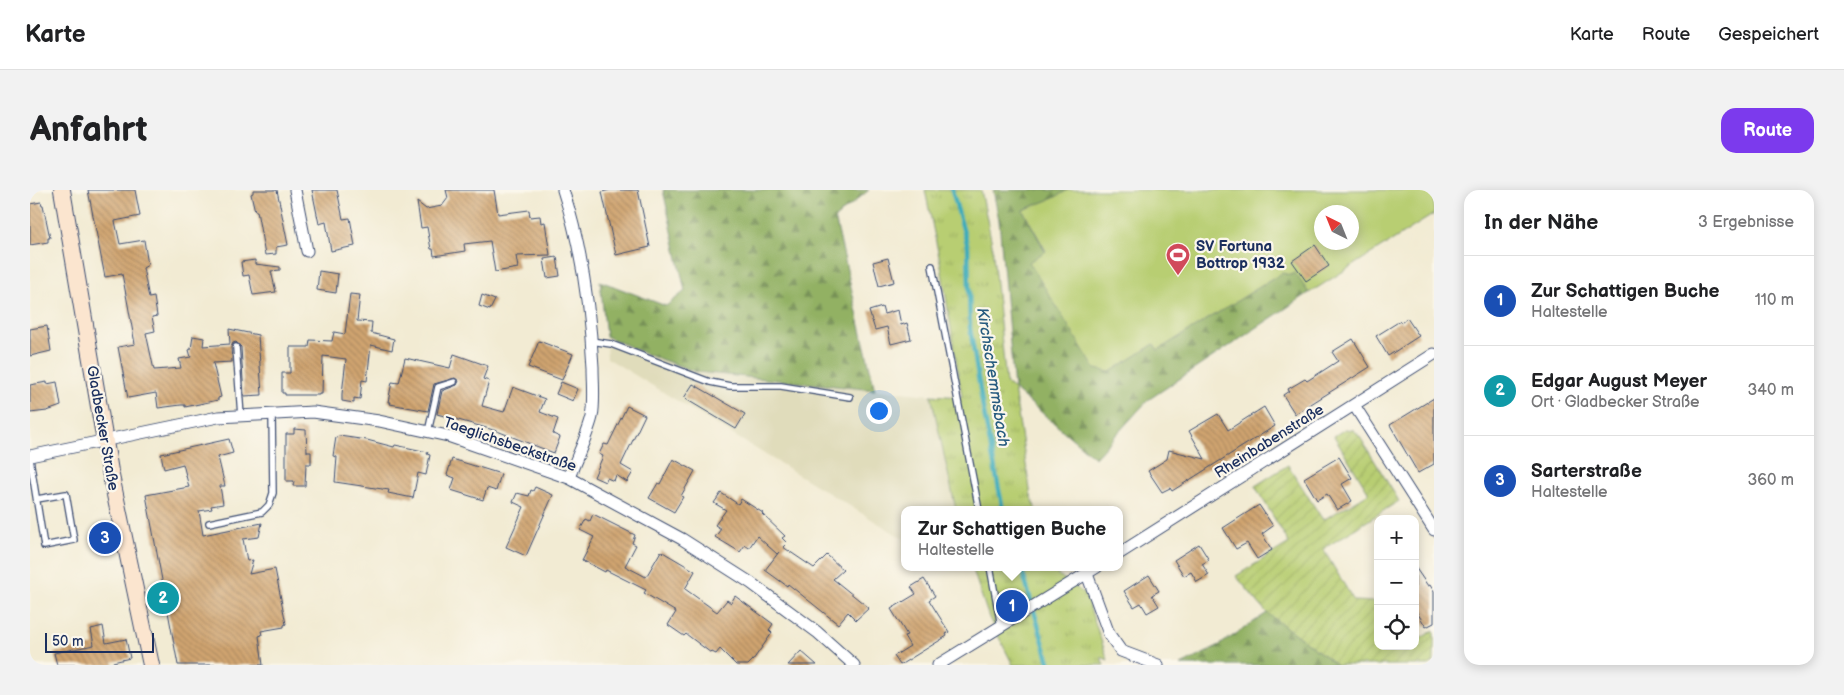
<!DOCTYPE html>
<html lang="de">
<head>
<meta charset="utf-8">
<style>
  :root { --surface:#fff; --page:#f2f2f2; --text:#202124; --muted:#757577; --line:#e0e0e0; --accent:#7c3aed }
  body { margin:0; font-family:"Balsamiq Sans",sans-serif; background:var(--page); color:var(--text) }
  .controls { position:absolute; right:15px; bottom:15px; display:grid; overflow:hidden; border-radius:10px; box-shadow:0 2px 12px #0003 }
  .controls button { width:45px; height:45px; display:grid; place-items:center; padding:0; border:0; border-bottom:1px solid var(--line); background:var(--surface); color:var(--text); font:25px sans-serif }
  .compass { position:absolute; left:1284px; top:15px; width:45px; height:45px; border-radius:50%; background:var(--surface); box-shadow:0 2px 12px #0003; rotate:317deg }
  .scale { position:absolute; left:15px; bottom:12px; width:109px; box-sizing:border-box; padding-left:5px; border:2px solid #1b2f5e; border-top:0; font-size:14px; line-height:18px; white-space:nowrap; color:#1b2f5e; -webkit-text-stroke:4px #fbf7ec; paint-order:stroke }
  .you { position:absolute; left:848px; top:220px; width:18px; height:18px; margin:-12px; border:4px solid #fff; border-radius:50%; background:#1a73e8; box-shadow:0 0 0 8px #1a73e833 }
  .badge { display:grid; place-items:center; width:32px; height:32px; border-radius:50%; background:var(--accent); color:#fff; font-size:16px; font-weight:700 }
  .pin { position:absolute; translate:-50% -50%; border:2px solid #fff; box-shadow:0 1px 5px #0006 }
  .popup { position:absolute; left:871px; top:316px; width:222px; height:65px; box-sizing:border-box; display:grid; place-content:center; border-radius:10px; background:var(--surface); filter:drop-shadow(0 1px 4px #0005); font-size:16px; white-space:nowrap; color:var(--muted) }
  .popup b { font-size:19px; color:var(--text) }
  .popup::after { content:''; position:absolute; left:50%; top:100%; margin-left:-10px; border:10px solid transparent; border-top-color:var(--surface) }
  .list { margin:0; padding:0; list-style:none }
  h2 { display:flex; justify-content:space-between; align-items:center; height:65px; margin:0; padding:0 20px; font-size:21px }
  h2 small { font-size:16px; font-weight:400; color:var(--muted) }
  .list li { display:grid; grid-template-columns:32px 1fr auto; gap:15px; align-items:center; box-sizing:border-box; height:90px; padding:0 20px; border-top:1px solid var(--line) }
  .list b { display:block; font-size:19px; white-space:nowrap }
  .list p { margin:0; font-size:16px; white-space:nowrap; color:var(--muted) }
  .list em { font-size:16px; font-style:normal; color:var(--muted) }
  .icon { flex:none; width:28px; height:28px; fill:none; stroke:currentColor; stroke-width:2; stroke-linecap:round; stroke-linejoin:round }
  .map { position:relative; flex:none; width:1404px; height:475px; overflow:hidden; border-radius:15px }
  header { display:flex; align-items:center; gap:30px; box-sizing:border-box; height:70px; padding:0 25px; background:var(--surface); border-bottom:1px solid var(--line) }
  header strong { font-size:24px }
  nav { display:flex; gap:28px; margin-inline-start:auto; font-size:18px }
  .intro { display:flex; align-items:center; justify-content:space-between; box-sizing:border-box; height:120px; padding:0 30px }
  h1 { margin:0; font-size:35px }
  .button { padding:12px 22px; border-radius:15px; background:var(--accent); color:#fff; font-size:18px; font-weight:700 }
  main { display:flex; gap:30px; padding:0 30px }
  aside { flex:1; background:var(--surface); border-radius:15px; box-shadow:0 2px 12px #0003 }
  .map>svg:first-child { display:block }
  .built { fill:#e0dcbb }
  .grass { fill:url(#grass-tufts); stroke:#6a7e68 }
  .forest { fill:url(#forest-firs); stroke:#567061 }
  .garden { fill:url(#garden-furrows); stroke:#6a7e68 }
  .pitch { fill:#b8ce72; stroke:#6a7e68; fill-rule:evenodd }
  .lines { fill:none; stroke-linecap:round; stroke-linejoin:round }
  .stream { stroke:#3eacbb; stroke-width:4.5 }
  .building { fill:url(#building-back-hatch) }
  .lane-casing { stroke:#3b4b70; stroke-width:8 }
  .street-casing { stroke:#3b4b70; stroke-width:13 }
  .secondary-casing { stroke:#3b4b70; stroke-width:18 }
  .lane { stroke:#fff; stroke-width:5.5 }
  .street { stroke:#fff; stroke-width:11 }
  .secondary { stroke:#fbe5cf; stroke-width:16 }
  .labels { text-anchor:middle; stroke-width:4.5; stroke-linejoin:round; paint-order:stroke }
  .poi-label { font-size:15px; font-weight:bold; fill:#1b2f5e; stroke:#fbf7ec; text-anchor:start }
  .street-label { font-size:15px; fill:#1b2f5e; stroke:#fbf7ec }
  .water-label { font-size:16px; font-style:italic; fill:#275b7f; stroke:#fbf7ec }
</style>
</head>
<body>
<header>
<strong>Karte</strong>
<nav><a>Karte</a><a>Route</a><a>Gespeichert</a></nav>
</header>
<div class="intro"><h1>Anfahrt</h1><a class="button">Route</a></div>
<main>
<div class="map">
<svg width="1404" height="475" viewBox="0 0 1404 475">
  <defs>
    <pattern id="grass-tufts" width="24" height="20" patternUnits="userSpaceOnUse" patternTransform="scale(1.25)"><rect width="24" height="20" fill="#b8ce72"/><path d="M3 7l-1-3M5 7V3M7 7l1-3M15 17l-1-3M17 17v-4M19 17l1-3" fill="none" stroke="#9eb165"/></pattern>
    <pattern id="forest-firs" width="22" height="20" patternUnits="userSpaceOnUse" patternTransform="scale(1.25)"><rect width="22" height="20" fill="#92b164"/><path d="M5 1l3.5 6h-7zM16 11l3.5 6h-7z" fill="#769056"/></pattern>
    <pattern id="garden-furrows" width="10" height="10" patternUnits="userSpaceOnUse" patternTransform="scale(1.25)"><rect width="10" height="10" fill="#b8ce72"/><path d="M-1 1l2-2M0 10L10 0M9 11l2-2" fill="none" stroke="#9eb165"/></pattern>
    <pattern id="building-back-hatch" width="6" height="6" patternUnits="userSpaceOnUse" patternTransform="scale(1.25)"><rect width="6" height="6" fill="#d0a470"/><path d="M-1 5l2 2M0 0l6 6M5-1l2 2" fill="none" stroke="#a8865f"/></pattern>
  </defs>
  <rect width="100%" height="100%" fill="#fbf7ec"/>
  <filter id="ink" filterUnits="userSpaceOnUse"><feTurbulence type="fractalNoise" baseFrequency=".02" numOctaves="2"/><feDisplacementMap in="SourceGraphic" scale="10" xChannelSelector="R" yChannelSelector="G"/><feConvolveMatrix kernelMatrix="1 2 1 2 8 2 1 2 1" color-interpolation-filters="sRGB"/></filter>
  <filter id="wash" filterUnits="userSpaceOnUse"><feTurbulence type="fractalNoise" baseFrequency=".0096" numOctaves="4" result="noise"/><feDisplacementMap in="SourceGraphic" scale="20" xChannelSelector="R" yChannelSelector="G"/><feGaussianBlur stdDeviation="1.12" result="paint"/><feColorMatrix in="noise" values="0 0 0 0 0 0 0 0 0 0 0 0 0 0 0 0 0 1.4 0 .05"/><feComposite in="paint" operator="in"/></filter>
  <g filter="url(#wash)">
    <rect width="100%" height="100%" fill="#f2ebd3"/>
    <path class="built" d="M 576,146 L 616,164 L 667,182 L 901,205 L 926,320 L 874,320 L 874,349 L 577,168 Z"/>
    <path class="grass" d="M 895,0 L 951,0 L 962,54 L 976,193 L 984,199 L 1001,306 L 1006,320 L 926,320 L 901,205 L 932,207 L 911,76 Z
      M 942,377 L 1025,377 L 1027,384 L 1055,404 L 1078,470 L 1071,467 L 1074,475 L 983,475 L 959,428 Z"/>
    <path class="forest" d="M 633,0 L 839,0 L 805,28 L 845,200 L 667,182 L 616,164 L 576,146 L 570,91 L 636,116 L 655,101 Z
      M 963,0 L 1038,0 L 1024,8 L 993,20 L 1080,182 L 1124,154 L 1128,160 L 1252,83 L 1261,85 L 1265,82 L 1279,103 L 1118,210 L 1065,268 L 984,199 L 969,30 Z
      M 1237,423 L 1307,475 L 1151,475 L 1185,458 Z"/>
    <path class="garden" d="M 1315,239 L 1324,240 L 1330,247 L 1369,311 L 1293,359 L 1324,411 L 1348,412 L 1348,456 L 1385,456 L 1385,452 L 1404,440 L 1404,472 L 1399,475 L 1307,475 L 1237,423 L 1206,386 L 1259,353 L 1225,296 L 1258,275 L 1293,330 L 1339,303 L 1304,246 Z"/>
    <path class="pitch" d="M 1038,0 L 1404,0 L 1404,24 L 1279,103 L 1265,83 L 1261,85 L 1252,83 L 1128,160 L 1124,154 L 1080,182 L 1065,179 L 999,72 L 1016,61 L 993,20 L 1024,8 ZM 1292,22 L 1322,22 L 1322,52 L 1292,52 Z"/>
    <g class="lines">
      <path class="stream" d="M 922,0 L 938,57 L 940,138 L 953,218 L 973,320
        M 991,377 L 1020,475"/>
    </g>
    <g id="blocks">
      <path class="building" d="M 58,0 L 105,0 L 110,26 L 85,31 L 90,54 L 114,50 L 118,75 L 113,78 L 119,108 L 124,107 L 127,126 L 122,127 L 125,141 L 116,143 L 124,180 L 151,178 L 149,169 L 161,167 L 159,160 L 161,159 L 163,146 L 174,148 L 173,156 L 200,154 L 199,139 L 228,145 L 232,205 L 214,206 L 211,157 L 206,152 L 203,153 L 201,157 L 202,172 L 183,173 L 191,207 L 188,208 L 188,210 L 155,217 L 155,215 L 151,215 L 128,218 L 126,203 L 98,208 L 88,157 L 105,154 L 98,115 L 92,84 L 75,87 Z
        M 223,0 L 247,0 L 258,55 L 246,57 L 246,64 L 235,65 L 227,21 L 225,21 L 221,4 L 223,3 Z
        M 282,0 L 307,0 L 313,29 L 320,28 L 325,56 L 301,61 L 296,32 L 289,34 Z
        M 416,0 L 464,0 L 468,24 L 499,20 L 500,27 L 510,26 L 511,33 L 515,32 L 520,65 L 486,66 L 488,78 L 465,82 L 460,51 L 434,54 L 435,61 L 404,66 L 403,59 L 401,59 L 397,37 L 391,38 L 387,12 L 396,19 L 412,16 L 418,8 Z
        M 580,0 L 608,0 L 620,57 L 586,65 L 572,2 Z
        M 11,12 L 12,15 L 13,15 L 20,48 L 18,48 L 18,52 L 0,55 L 0,14 Z
        M 1285,55 L 1299,76 L 1276,91 L 1262,71 Z
        M 527,67 L 530,86 L 517,88 L 514,69 Z
        M 858,68 L 864,92 L 849,96 L 843,72 Z
        M 225,70 L 225,74 L 250,77 L 250,80 L 241,81 L 246,102 L 223,105 L 219,85 L 213,86 L 211,72 Z
        M 289,81 L 308,84 L 306,103 L 287,100 Z
        M 320,104 L 330,105 L 327,131 L 342,132 L 341,143 L 364,149 L 362,160 L 341,155 L 337,191 L 332,190 L 330,209 L 324,208 L 324,213 L 312,211 L 312,204 L 316,169 L 293,166 L 292,204 L 289,204 L 289,205 L 255,205 L 255,203 L 252,203 L 252,183 L 260,183 L 260,157 L 279,157 L 280,150 L 302,151 L 304,142 L 315,144 Z
        M 452,105 L 465,110 L 460,120 L 449,116 Z
        M 852,117 L 854,124 L 868,120 L 871,135 L 877,133 L 881,149 L 861,154 L 857,137 L 845,140 L 839,121 Z
        M 1377,128 L 1389,146 L 1358,166 L 1346,146 L 1370,131 L 1371,133 Z
        M 17,136 L 21,161 L 0,166 L 0,139 Z
        M 1323,149 L 1340,177 L 1265,224 L 1253,205 L 1259,201 L 1258,199 L 1275,189 L 1277,191 L 1308,171 L 1302,162 Z
        M 509,151 L 543,164 L 532,190 L 498,177 Z
        M 424,164 L 458,176 L 453,189 L 459,191 L 452,216 L 474,222 L 483,197 L 515,209 L 510,222 L 528,229 L 523,244 L 530,247 L 524,263 L 467,241 L 407,224 L 412,201 L 427,195 L 429,191 L 425,188 L 404,194 L 398,221 L 360,214 L 361,212 L 358,212 L 362,192 L 369,193 L 375,168 L 420,178 Z
        M 17,192 L 17,194 L 27,192 L 31,216 L 17,221 L 0,223 L 0,195 Z
        M 531,192 L 548,199 L 543,211 L 526,204 Z
        M 663,194 L 715,224 L 706,239 L 654,208 Z
        M 1404,208 L 1404,274 L 1388,283 L 1360,235 Z
        M 597,216 L 615,225 L 591,275 L 603,282 L 597,292 L 586,285 L 584,291 L 577,288 L 575,292 L 564,287 L 573,266 L 569,264 L 574,254 L 578,255 Z
        M 1234,217 L 1245,236 L 1142,301 L 1140,298 L 1132,302 L 1118,281 L 1137,269 L 1139,260 L 1175,269 L 1159,241 L 1188,224 L 1198,240 Z
        M 264,239 L 276,240 L 277,262 L 281,262 L 281,274 L 276,274 L 275,296 L 263,296 L 264,291 L 256,291 L 256,244 L 264,244 Z
        M 309,246 L 337,250 L 364,257 L 365,255 L 398,262 L 397,264 L 400,265 L 396,285 L 388,283 L 383,308 L 358,303 L 359,300 L 305,292 L 307,267 L 303,266 L 306,247 Z
        M 199,249 L 203,263 L 188,267 L 195,296 L 190,296 L 193,314 L 181,316 L 182,319 L 169,321 L 173,345 L 232,333 L 229,347 L 213,349 L 217,371 L 223,370 L 219,384 L 245,379 L 256,434 L 254,435 L 254,437 L 231,441 L 232,445 L 229,446 L 233,475 L 148,475 L 116,305 L 159,297 L 153,274 L 134,279 L 131,264 Z
        M 1309,267 L 1322,288 L 1312,294 L 1322,311 L 1307,320 L 1297,304 L 1287,310 L 1274,288 Z
        M 422,269 L 471,284 L 466,301 L 457,298 L 453,310 L 421,300 L 425,288 L 417,285 Z
        M 643,269 L 665,281 L 651,306 L 653,307 L 644,322 L 619,308 L 628,293 L 630,294 Z
        M 505,297 L 523,305 L 496,366 L 476,357 L 494,317 L 483,312 L 487,303 L 499,306 L 501,300 L 503,301 Z
        M 691,303 L 708,314 L 711,309 L 733,323 L 732,324 L 755,346 L 752,348 L 757,353 L 753,357 L 784,378 L 797,365 L 813,380 L 803,389 L 839,418 L 826,430 L 818,422 L 808,434 L 758,394 L 757,396 L 735,380 L 749,362 L 747,364 L 727,346 L 719,358 L 715,355 L 710,362 L 685,347 L 691,339 L 685,335 L 696,320 L 684,313 Z
        M 1229,315 L 1243,336 L 1232,344 L 1242,360 L 1227,369 L 1217,353 L 1206,359 L 1193,338 Z
        M 563,324 L 605,345 L 602,353 L 606,355 L 595,376 L 616,387 L 631,361 L 665,381 L 655,399 L 687,422 L 697,410 L 701,413 L 705,406 L 743,434 L 739,440 L 742,443 L 723,470 L 718,475 L 706,475 L 690,459 L 686,464 L 682,462 L 681,463 L 656,444 L 654,446 L 638,435 L 646,422 L 614,403 L 616,400 L 576,380 L 575,382 L 552,370 L 564,347 L 550,340 L 556,329 L 560,331 Z
        M 1169,354 L 1179,370 L 1172,374 L 1179,385 L 1167,392 L 1161,382 L 1154,386 L 1144,370 Z
        M 1385,377 L 1398,396 L 1400,395 L 1404,402 L 1404,433 L 1396,437 L 1385,419 Z
        M 1119,385 L 1129,401 L 1122,405 L 1129,416 L 1117,423 L 1111,413 L 1104,417 L 1094,401 Z
        M 894,389 L 905,406 L 899,410 L 919,442 L 916,444 L 917,446 L 870,475 L 864,466 L 880,456 L 874,446 L 877,445 L 861,419 L 886,404 L 881,397 Z
        M 73,436 L 76,453 L 96,449 L 100,468 L 83,472 L 84,475 L 27,475 L 24,463 L 64,455 L 61,439 Z
        M 771,461 L 787,475 L 758,475 Z"/>
    </g>
  </g>
  <g filter="url(#ink)">
    <use href="#blocks" fill-opacity="0" stroke="#3b4b70" stroke-width="1"/>
    <g class="lines">
      <defs>
        <path id="lane" d="M 902,76 L 949,320
          M 561,151 L 581,154 L 680,192 L 700,196 L 751,196 L 820,207
          M 206,157 L 211,226
          M 398,242 L 408,197 L 424,192
          M 0,269 L 14,356 L 44,350 L 36,304 L 7,309
          M 179,333 L 232,322 L 239,315 L 243,303 L 242,224
          M 960,377 L 971,436"/>
        <path id="street" d="M 265,0 L 277,61
          M 533,0 C 551,55 560,119 563,177 C 563,193 565,212 562,227 C 557,247 546,268 539,288
          M 1324,215 L 1404,340
          M 0,266 L 188,227 L 283,222 L 349,231 L 418,246 L 539,288 L 652,349 L 721,393 L 787,442 L 824,475
          M 1090,363 L 1404,164
          M 1057,384 L 1079,444 L 1091,461 L 1128,475
          M 908,475 L 1067,377"/>
        <path id="secondary" d="M 32,0 L 80,281 L 121,475"/>
      </defs>
      <use href="#lane" class="lane-casing"/>
      <use href="#street" class="street-casing"/>
      <use href="#secondary" class="secondary-casing"/>
      <use href="#lane" class="lane"/>
      <use href="#street" class="street"/>
      <use href="#secondary" class="secondary"/>
    </g>
  </g>
  <defs>
    <symbol id="stadium-pin" viewBox="-11 -11 22 30"><path d="M0 17L-7.5 6A9.5 9.5 0 1 1 7.5 6Z" fill="#d1495b" stroke="#fbf7ec"/><path d="M0-5a6.5 5 0 1 0 0 10a6.5 5 0 1 0 0-10ZM-3.5-1.8h7v3.6h-7Z" fill="#fff"/></symbol>
  </defs>
  <g fill-rule="evenodd">
    <use href="#stadium-pin" x="1134" y="51" width="28" height="38"/>
  </g>
  <g class="labels">
    <g class="poi-label">
      <text x="1166" y="61">SV Fortuna<tspan x="1166" dy="17">Bottrop 1932</tspan></text>
    </g>
    <g class="street-label">
      <text transform="translate(73 238) rotate(80)" y="5">Gladbecker Straße</text>
      <text transform="translate(1239 251) rotate(-32)" y="5">Rheinbabenstraße</text>
      <text transform="translate(480 254) rotate(19)" y="5">Taeglichsbeckstraße</text>
    </g>
    <g class="water-label">
      <text transform="translate(964 187) rotate(81)" y="6">Kirchschemmsbach</text>
    </g>
  </g>
</svg>
<div class="controls">
<button>+</button>
<button>−</button>
<button><svg class="icon" aria-label="locate" viewBox="0 0 24 24"><circle cx="12" cy="12" r="6"/><path d="M12 2v4M12 18v4M2 12h4M18 12h4"/></svg></button>
</div>
<svg class="compass" viewBox="-18 -18 36 36"><path d="M0-13l5 13h-10z" fill="#e53935"/><path d="M0 13l5-13h-10z" fill="#757577"/></svg>
<div class="scale">50 m</div>
<div class="you"></div>
<div class="pin badge" style="left:982px;top:416px;background:#1a4fb4">1</div>
<div class="popup"><b>Zur Schattigen Buche</b>Haltestelle</div>
<div class="pin badge" style="left:133px;top:408px;background:#0f9aa8">2</div>
<div class="pin badge" style="left:75px;top:348px;background:#1a4fb4">3</div>
</div>
<aside>
<h2>In der Nähe<small>3 Ergebnisse</small></h2>
<ul class="list">
<li><span class="badge" style="background:#1a4fb4">1</span><div><b>Zur Schattigen Buche</b><p>Haltestelle</p></div><em>110 m</em></li>
<li><span class="badge" style="background:#0f9aa8">2</span><div><b>Edgar August Meyer</b><p>Ort · Gladbecker Straße</p></div><em>340 m</em></li>
<li><span class="badge" style="background:#1a4fb4">3</span><div><b>Sarterstraße</b><p>Haltestelle</p></div><em>360 m</em></li>
</ul>
</aside>
</main>
</body>
</html>
